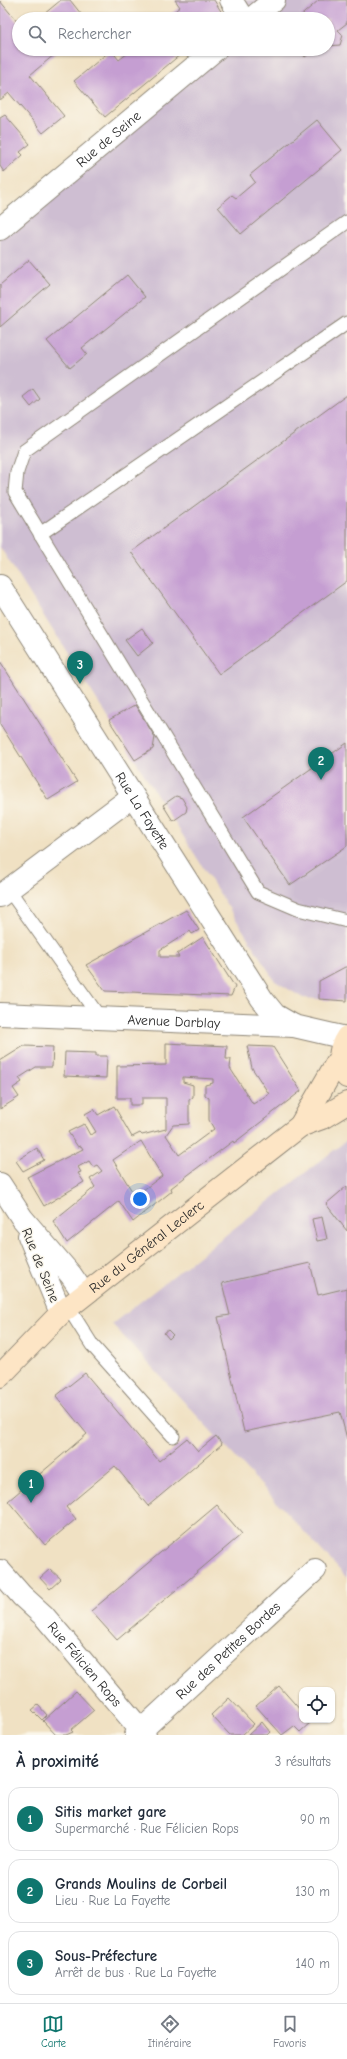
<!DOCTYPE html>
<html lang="fr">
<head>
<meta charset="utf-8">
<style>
  :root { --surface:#fff; --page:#f6f6f7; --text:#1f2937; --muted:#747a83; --line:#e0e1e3; --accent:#0f766e }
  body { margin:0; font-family:"Comic Neue",sans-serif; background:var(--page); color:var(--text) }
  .controls { position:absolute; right:12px; bottom:12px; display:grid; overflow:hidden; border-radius:8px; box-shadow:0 1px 3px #0004 }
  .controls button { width:36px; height:36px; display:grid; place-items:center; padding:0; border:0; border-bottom:1px solid var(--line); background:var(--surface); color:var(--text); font:20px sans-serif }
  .you { position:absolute; left:140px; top:1199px; width:14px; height:14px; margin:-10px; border:3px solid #fff; border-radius:50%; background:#1a73e8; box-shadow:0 0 0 6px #1a73e833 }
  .badge { display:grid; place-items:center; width:26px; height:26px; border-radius:50%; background:var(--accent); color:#fff; font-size:13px; font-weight:700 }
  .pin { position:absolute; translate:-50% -33px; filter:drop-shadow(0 1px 2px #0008) }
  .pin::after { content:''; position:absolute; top:21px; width:14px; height:12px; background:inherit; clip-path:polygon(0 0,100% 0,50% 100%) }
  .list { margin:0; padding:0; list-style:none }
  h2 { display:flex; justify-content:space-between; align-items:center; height:52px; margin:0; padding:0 16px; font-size:17px }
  h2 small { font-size:13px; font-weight:400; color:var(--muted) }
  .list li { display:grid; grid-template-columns:26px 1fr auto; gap:12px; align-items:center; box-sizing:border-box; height:64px; margin:0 8px 8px; padding:0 8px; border:1px solid var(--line); border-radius:12px }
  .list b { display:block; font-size:15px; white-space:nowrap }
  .list p { margin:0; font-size:13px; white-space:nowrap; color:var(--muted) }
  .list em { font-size:13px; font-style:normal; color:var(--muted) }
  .icon { flex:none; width:22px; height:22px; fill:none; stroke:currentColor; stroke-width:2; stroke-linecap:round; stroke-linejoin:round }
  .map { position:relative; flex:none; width:347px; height:1735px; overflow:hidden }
  .search { position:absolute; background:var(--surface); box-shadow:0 1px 3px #0004; left:12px; right:12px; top:12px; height:44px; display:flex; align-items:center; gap:10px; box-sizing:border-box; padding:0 14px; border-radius:22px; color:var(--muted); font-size:15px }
  .sheet { height:268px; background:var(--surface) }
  nav { display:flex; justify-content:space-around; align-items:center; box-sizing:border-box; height:56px; border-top:1px solid var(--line); background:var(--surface); font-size:11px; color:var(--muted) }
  nav a { display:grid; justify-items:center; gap:2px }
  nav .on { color:var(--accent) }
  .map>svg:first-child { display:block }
  .industrial { fill:#cebed2 }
  .building { fill:#c59ed2; fill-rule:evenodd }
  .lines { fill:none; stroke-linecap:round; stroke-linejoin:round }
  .service-casing { stroke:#8e8677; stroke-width:15 }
  .minor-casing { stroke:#8e8677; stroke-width:24 }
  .secondary-casing { stroke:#8e8677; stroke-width:24 }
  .service { stroke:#fff; stroke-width:13 }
  .minor { stroke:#fff; stroke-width:22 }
  .secondary { stroke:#fde5c5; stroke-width:22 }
  .labels { text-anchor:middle; stroke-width:3; stroke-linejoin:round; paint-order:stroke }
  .street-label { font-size:14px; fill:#2b2b2b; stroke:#fbf7ec }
</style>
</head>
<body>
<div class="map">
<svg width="347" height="1735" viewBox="0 0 347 1735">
  <rect width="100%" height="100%" fill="#fbf7ec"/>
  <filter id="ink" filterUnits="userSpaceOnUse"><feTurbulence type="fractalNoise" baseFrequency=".025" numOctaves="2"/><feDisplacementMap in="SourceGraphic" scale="8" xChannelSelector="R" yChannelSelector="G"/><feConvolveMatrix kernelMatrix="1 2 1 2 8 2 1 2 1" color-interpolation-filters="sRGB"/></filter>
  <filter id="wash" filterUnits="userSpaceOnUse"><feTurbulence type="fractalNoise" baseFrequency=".012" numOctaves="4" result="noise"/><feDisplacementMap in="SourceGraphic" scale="16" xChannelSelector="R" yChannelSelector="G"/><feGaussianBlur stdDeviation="0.9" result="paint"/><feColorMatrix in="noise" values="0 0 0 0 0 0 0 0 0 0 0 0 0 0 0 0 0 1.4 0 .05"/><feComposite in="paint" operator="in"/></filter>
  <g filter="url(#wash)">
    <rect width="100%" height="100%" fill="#f0e1c3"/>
    <path class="industrial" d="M 231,0 L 347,0 L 347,1001 L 303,998 L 275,981 L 0,547 L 0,229 L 216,49 L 328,49 L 328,19 L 243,19 Z
      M 347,1140 L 347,1578 L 112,1324 Z"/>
    <g id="blocks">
      <path class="building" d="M 61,0 L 70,0 L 85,19 L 38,19 Z
        M 175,0 L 214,0 L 222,13 L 222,19 L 164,19 L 180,7 Z
        M 319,0 L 347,0 L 347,23 L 338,30 L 343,35 L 340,45 L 328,46 L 328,19 L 297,19 Z
        M 0,1 L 19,24 L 19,49 L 61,49 L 30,75 L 64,116 L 43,133 L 9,93 L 0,100 Z
        M 133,49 L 187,49 L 105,117 L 74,81 L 111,50 L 119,60 Z
        M 299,49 L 315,49 L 305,57 Z
        M 5,115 L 30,144 L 20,152 L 23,155 L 4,172 L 0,166 L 0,118 Z
        M 317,120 L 342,150 L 241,234 L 218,207 L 232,195 L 236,198 L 255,182 L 250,175 Z
        M 29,260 L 50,284 L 0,327 L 0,285 Z
        M 127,275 L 145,297 L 82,348 L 87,354 L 70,368 L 47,341 Z
        M 33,389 L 40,399 L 31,407 L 23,397 Z
        M 347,395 L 347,581 L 219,674 L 131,552 Z
        M 142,628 L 153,643 L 137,656 L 125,640 Z
        M 0,661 L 77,782 L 48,800 L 0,724 Z
        M 135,705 L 155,737 L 153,749 L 135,760 L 109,720 Z
        M 347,743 L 347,846 L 290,885 L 243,817 Z
        M 176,796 L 182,798 L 187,807 L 186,812 L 173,821 L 163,805 Z
        M 186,910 L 199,930 L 192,934 L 190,931 L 160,950 L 160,957 L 179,957 L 177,954 L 203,937 L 235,987 L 231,996 L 105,991 L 86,965 Z
        M 345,967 L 347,967 L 347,1001 L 319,999 L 319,981 Z
        M 166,1043 L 227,1046 L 226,1059 L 231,1059 L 230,1068 L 253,1104 L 269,1094 L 252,1068 L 247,1046 L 273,1047 L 301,1091 L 234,1143 L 233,1141 L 184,1178 L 171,1188 L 172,1191 L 133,1222 L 119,1201 L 67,1243 L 53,1221 L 95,1187 L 90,1179 L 102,1171 L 97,1165 L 93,1167 L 89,1161 L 78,1167 L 81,1172 L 78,1173 L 84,1182 L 44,1206 L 27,1177 L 83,1149 L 81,1146 L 78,1147 L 68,1132 L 84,1124 L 90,1135 L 96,1132 L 85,1114 L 94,1109 L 98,1115 L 114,1106 L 132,1137 L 140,1133 L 142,1135 L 166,1129 L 166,1098 L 142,1098 L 142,1105 L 130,1105 L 130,1098 L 117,1098 L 117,1066 L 166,1065 ZM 183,1077 L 213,1079 L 213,1083 L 205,1085 L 205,1095 L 209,1098 L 209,1120 L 214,1129 L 179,1155 L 166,1135 L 173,1125 L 189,1124 L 189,1100 L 193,1097 L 193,1085 L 183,1082 ZM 141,1141 L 162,1176 L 135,1196 L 113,1160 Z
        M 24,1046 L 53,1047 L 52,1067 L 36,1067 L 19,1078 L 22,1082 L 13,1088 L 19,1097 L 0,1109 L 0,1061 Z
        M 65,1052 L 96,1053 L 96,1056 L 107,1056 L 106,1078 L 64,1076 Z
        M 37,1148 L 44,1160 L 23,1171 L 16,1161 Z
        M 347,1186 L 347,1231 L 326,1204 Z
        M 322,1217 L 327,1239 L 317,1241 L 312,1219 Z
        M 310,1263 L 318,1295 L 347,1288 L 347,1439 L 340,1412 L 244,1432 L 218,1317 L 230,1315 L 222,1283 Z
        M 168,1330 L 173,1335 L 169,1339 L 164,1333 Z
        M 85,1373 L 159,1461 L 187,1438 L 198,1451 L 216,1436 L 222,1444 L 148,1506 L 115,1466 L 66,1507 L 76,1519 L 45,1545 L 8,1501 L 87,1434 L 56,1396 Z
        M 217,1505 L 242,1534 L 117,1640 L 91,1611 Z
        M 50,1569 L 61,1579 L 50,1589 L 40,1578 Z
        M 279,1686 L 302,1712 L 302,1720 L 309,1720 L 311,1722 L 300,1732 L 294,1726 L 282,1735 L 256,1706 Z
        M 76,1691 L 94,1710 L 71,1730 L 73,1732 L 66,1735 L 56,1735 L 43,1721 Z
        M 229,1698 L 254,1724 L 242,1735 L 230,1735 L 211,1715 Z
        M 38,1705 L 47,1715 L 42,1720 L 32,1710 Z
        M 262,1722 L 270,1732 L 267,1735 L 248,1735 Z"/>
    </g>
  </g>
  <g filter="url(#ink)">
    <use href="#blocks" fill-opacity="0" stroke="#8e8677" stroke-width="1"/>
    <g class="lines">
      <defs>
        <path id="service" d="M 347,222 L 24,451 L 17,472 L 15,492 L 258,892 L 298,909 L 347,921
          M 40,534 L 347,323
          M 9,890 L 100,1018
          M 68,1307 L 92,1345 L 173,1436"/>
        <g id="minor">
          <path d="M 231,0 L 243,19"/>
          <path d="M 251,19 L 274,0"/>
          <path id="s1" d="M 0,229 L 216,49"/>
          <path id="s2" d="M 0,586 L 262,999 L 275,1015 L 294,1026"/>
          <path d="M 0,896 L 133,796"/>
          <path id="s3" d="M 0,1014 L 294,1026 L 346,1038"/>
          <path d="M 0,1184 L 22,1218 L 71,1275 L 84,1294"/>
          <path d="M 29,1236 L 61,1313"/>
          <path id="s4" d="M 0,1571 L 22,1596 L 44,1616 L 145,1735"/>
          <path id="s5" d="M 136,1735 L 315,1570"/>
        </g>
        <g id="secondary">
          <path d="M 347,1037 C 338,1050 338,1064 347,1077"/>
          <path d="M 300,1126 L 340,1057"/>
          <path id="s6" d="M 0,1376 L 61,1313 L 300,1126 L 322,1118 L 347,1103"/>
        </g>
      </defs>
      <use href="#service" class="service-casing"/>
      <use href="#minor" class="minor-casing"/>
      <use href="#secondary" class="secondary-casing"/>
      <use href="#service" class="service"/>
      <use href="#minor" class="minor"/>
      <use href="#secondary" class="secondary"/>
    </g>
  </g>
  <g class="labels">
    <g class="street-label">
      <text dy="5" stroke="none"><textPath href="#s1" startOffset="141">Rue de Seine</textPath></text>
      <text dy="5" stroke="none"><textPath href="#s2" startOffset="266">Rue La Fayette</textPath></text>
      <text dy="5" stroke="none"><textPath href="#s3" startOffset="174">Avenue Darblay</textPath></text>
      <text dy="5" stroke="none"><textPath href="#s6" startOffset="196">Rue du Général Leclerc</textPath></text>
      <text transform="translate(41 1265) rotate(68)" y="5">Rue de Seine</text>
      <text dy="5" stroke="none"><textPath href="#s5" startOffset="125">Rue des Petites Bordes</textPath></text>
      <text dy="5" stroke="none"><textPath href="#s4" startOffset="126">Rue Félicien Rops</textPath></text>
    </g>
  </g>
</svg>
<div class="controls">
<button><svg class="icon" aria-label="locate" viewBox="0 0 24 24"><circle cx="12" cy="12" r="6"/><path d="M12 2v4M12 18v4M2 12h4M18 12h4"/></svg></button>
</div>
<div class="you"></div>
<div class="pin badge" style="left:31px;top:1503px">1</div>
<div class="pin badge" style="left:321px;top:780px">2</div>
<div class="pin badge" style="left:80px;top:684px">3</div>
<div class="search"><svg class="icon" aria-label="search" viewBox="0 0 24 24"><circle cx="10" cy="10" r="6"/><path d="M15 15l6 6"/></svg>Rechercher</div>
</div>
<section class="sheet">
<h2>À proximité<small>3 résultats</small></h2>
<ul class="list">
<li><span class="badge">1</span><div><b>Sitis market gare</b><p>Supermarché · Rue Félicien Rops</p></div><em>90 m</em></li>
<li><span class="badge">2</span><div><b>Grands Moulins de Corbeil</b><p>Lieu · Rue La Fayette</p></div><em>130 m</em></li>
<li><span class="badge">3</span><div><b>Sous-Préfecture</b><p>Arrêt de bus · Rue La Fayette</p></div><em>140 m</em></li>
</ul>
</section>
<nav>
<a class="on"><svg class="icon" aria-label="map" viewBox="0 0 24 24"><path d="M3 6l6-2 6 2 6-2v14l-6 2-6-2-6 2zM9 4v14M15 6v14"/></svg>Carte</a>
<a><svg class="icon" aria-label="directions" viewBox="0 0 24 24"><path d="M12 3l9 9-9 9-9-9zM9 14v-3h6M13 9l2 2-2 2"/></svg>Itinéraire</a>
<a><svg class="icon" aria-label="saved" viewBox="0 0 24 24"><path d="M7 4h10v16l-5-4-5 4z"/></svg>Favoris</a>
</nav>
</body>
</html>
